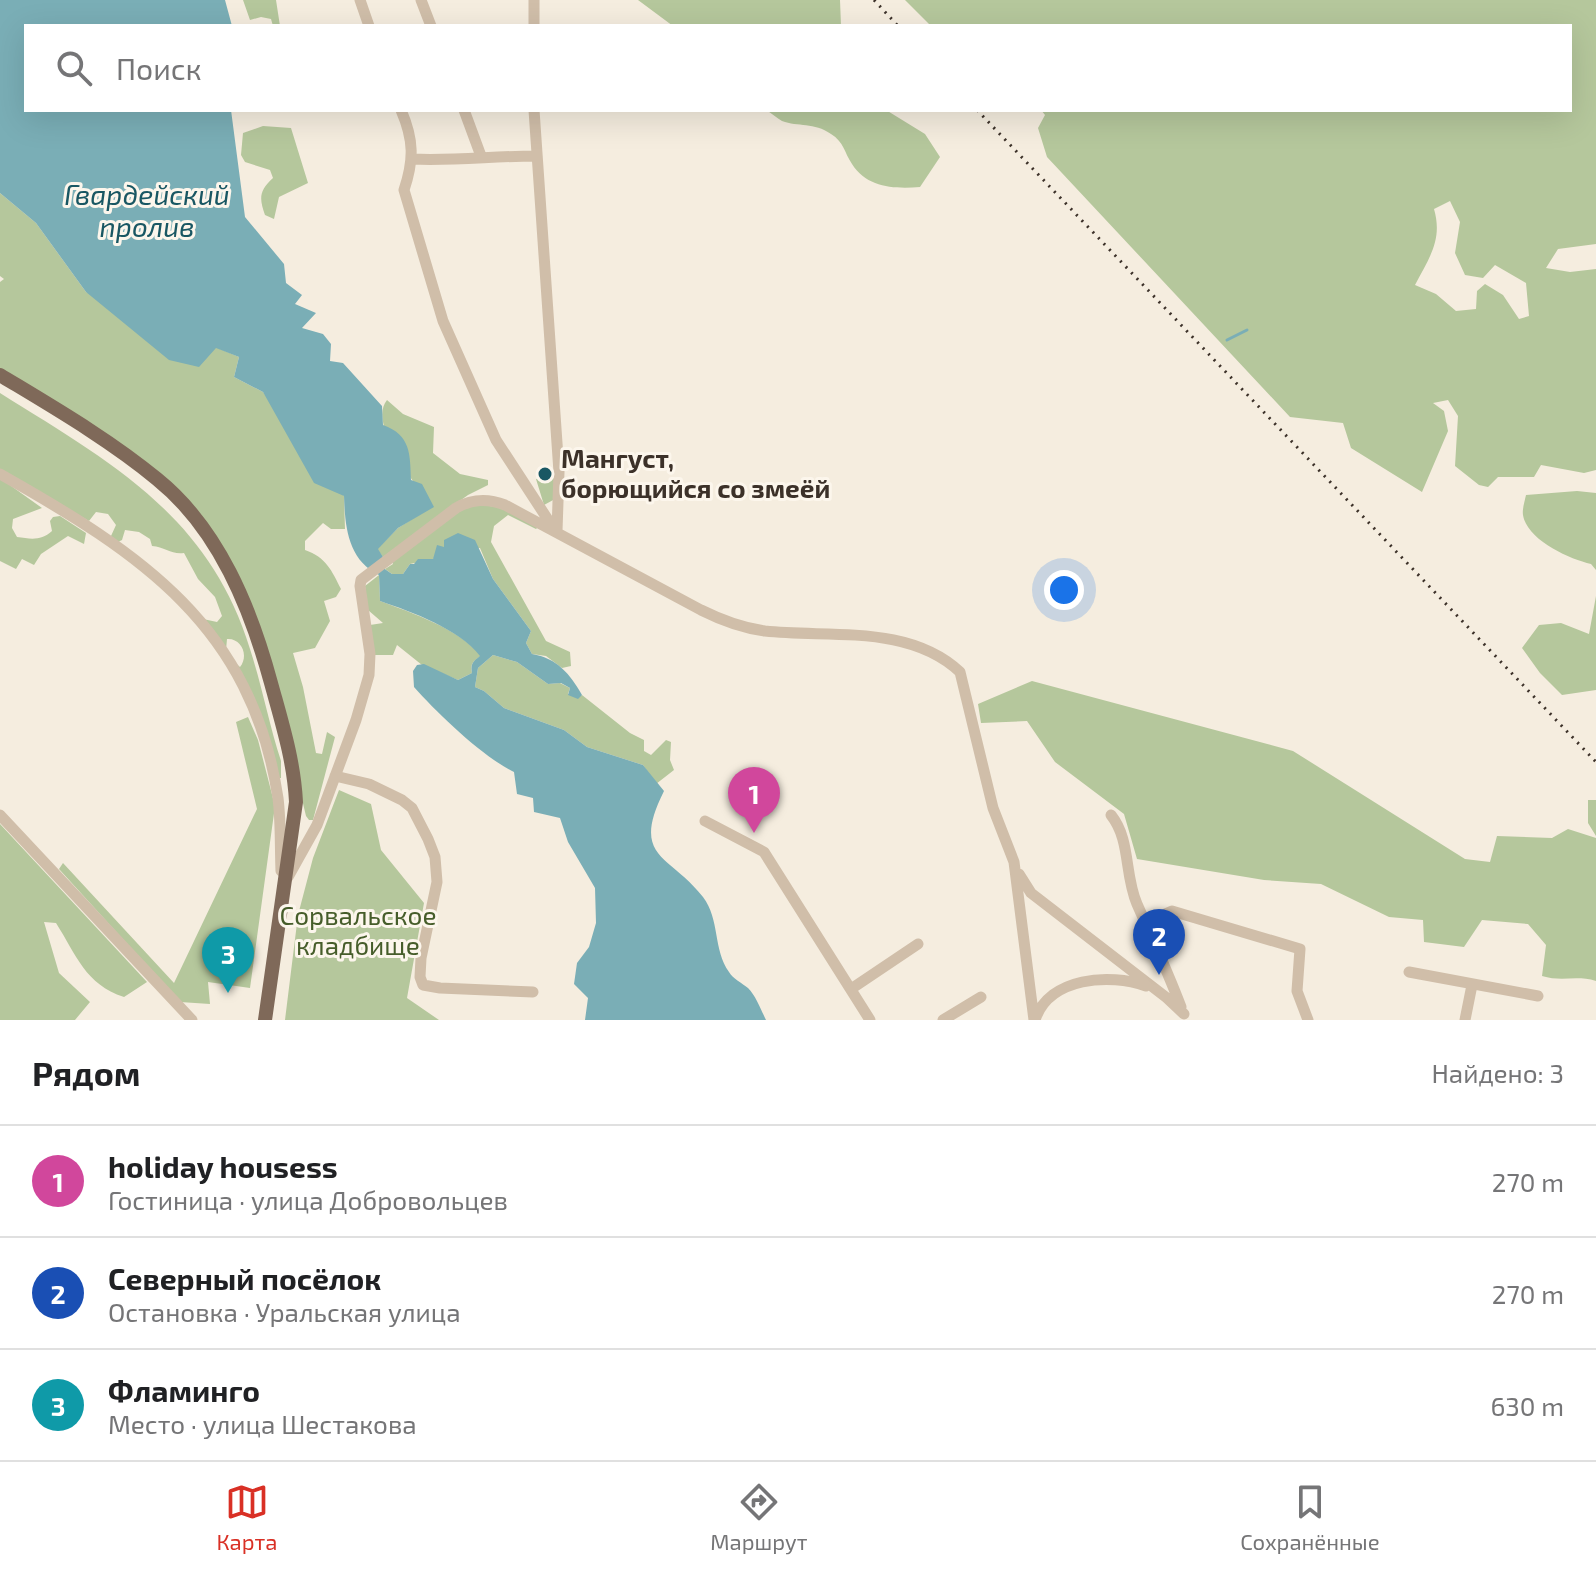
<!DOCTYPE html>
<html lang="ru">
<head>
<meta charset="utf-8">
<style>
  :root { --surface:#fff; --page:#f2f2f2; --text:#202124; --muted:#757577; --line:#e0e0e0; --accent:#d93025 }
  body { margin:0; font-family:"Exo 2",sans-serif; background:var(--page); color:var(--text) }
  .you { position:absolute; left:1064px; top:590px; width:28px; height:28px; margin:-20px; border:6px solid #fff; border-radius:50%; background:#1a73e8; box-shadow:0 0 0 12px #1a73e833 }
  .badge { display:grid; place-items:center; width:52px; height:52px; border-radius:50%; background:var(--accent); color:#fff; font-size:26px; font-weight:700 }
  .pin { position:absolute; translate:-50% -66px; filter:drop-shadow(0 2px 4px #0008) }
  .pin::after { content:''; position:absolute; top:42px; width:28px; height:24px; background:inherit; clip-path:polygon(0 0,100% 0,50% 100%) }
  .list { margin:0; padding:0; list-style:none }
  h2 { display:flex; justify-content:space-between; align-items:center; height:104px; margin:0; padding:0 32px; font-size:34px }
  h2 small { font-size:26px; font-weight:400; color:var(--muted) }
  .list li { display:grid; grid-template-columns:52px 1fr auto; gap:24px; align-items:center; box-sizing:border-box; height:112px; padding:0 32px; border-top:2px solid var(--line) }
  .list b { display:block; font-size:30px; white-space:nowrap }
  .list p { margin:0; font-size:26px; white-space:nowrap; color:var(--muted) }
  .list em { font-size:26px; font-style:normal; color:var(--muted) }
  .icon { flex:none; width:44px; height:44px; fill:none; stroke:currentColor; stroke-width:2; stroke-linecap:round; stroke-linejoin:round }
  .map { position:relative; flex:none; width:1596px; height:1020px; overflow:hidden }
  .search { position:absolute; background:var(--surface); box-shadow:0 8px 32px #0002; left:24px; right:24px; top:24px; height:88px; display:flex; align-items:center; gap:20px; box-sizing:border-box; padding:0 28px; border-radius:0px; color:var(--muted); font-size:30px }
  .sheet { height:440px; background:var(--surface) }
  nav { display:flex; justify-content:space-around; align-items:center; box-sizing:border-box; height:112px; border-top:2px solid var(--line); background:var(--surface); font-size:22px; color:var(--muted) }
  nav a { display:grid; justify-items:center; gap:4px }
  nav .on { color:var(--accent) }
  .map>svg:first-child { display:block }
  .green { fill:#b5c79c; fill-rule:evenodd }
  .water { fill:#7aaeb6 }
  .lines { fill:none; stroke-linecap:round; stroke-linejoin:round }
  .stream { stroke:#7aaeb6; stroke-width:3 }
  .minor { stroke:#d0bea9; stroke-width:11 }
  .major { stroke:#7f6959; stroke-width:14 }
  .rail { stroke:#3c3129; stroke-width:3; stroke-dasharray:2 6; stroke-linecap:butt }
  .poi-dot { fill:#195763; stroke:#fcf6ec; stroke-width:3 }
  .labels { text-anchor:middle; stroke-width:6; stroke-linejoin:round; paint-order:stroke }
  .poi-label { font-size:26px; font-weight:bold; fill:#3c3129; stroke:#fcf6ec; text-anchor:start }
  .park-label { font-size:26px; fill:#465d2a; stroke:#fcf6ec }
  .water-label { font-size:28px; font-style:italic; fill:#195763; stroke:#fcf6ec }
</style>
</head>
<body>
<div class="map">
<svg width="1596" height="1020" viewBox="0 0 1596 1020">
  <rect width="100%" height="100%" fill="#f5eddf"/>
  <path class="green" d="M 243,0 L 276,0 L 280,26 L 273,26 L 271,19 L 261,17 L 250,20 Z
    M 638,0 L 840,0 L 841,26 L 673,26 Z
    M 905,0 L 1596,0 L 1596,244 L 1558,249 L 1546,268 L 1570,272 L 1596,269 L 1596,470 L 1584,473 L 1541,465 L 1534,477 L 1498,477 L 1488,487 L 1479,485 L 1455,466 L 1458,416 L 1448,400 L 1433,403 L 1444,411 L 1448,431 L 1422,492 L 1351,448 L 1343,423 L 1290,417 L 1047,157 L 1038,128 L 1045,115 L 1041,110 L 1570,110 L 1570,26 L 931,26 ZM 1450,201 L 1460,222 L 1455,253 L 1465,275 L 1483,278 L 1495,265 L 1526,283 L 1529,316 L 1519,319 L 1503,295 L 1485,284 L 1477,291 L 1476,309 L 1456,311 L 1436,294 L 1415,285 C 1429,258 1443,240 1434,209 Z
    M 766,110 L 886,110 L 925,134 L 940,157 L 920,187 C 895,189 867,188 852,164 C 844,152 844,142 831,134 C 814,122 798,127 782,121 C 777,118 771,113 766,110 Z
    M 263,126 L 291,128 L 308,183 L 279,197 L 274,219 L 265,215 C 259,198 259,191 273,178 L 270,170 L 245,162 L 241,155 L 243,133 Z
    M 0,193 L 36,223 L 86,292 L 239,357 L 234,377 L 263,392 L 344,496 L 345,529 L 331,529 L 323,523 L 305,541 L 305,550 C 326,557 332,571 341,589 L 336,597 L 324,601 L 330,621 L 315,648 L 293,653 L 303,687 L 316,753 L 322,754 L 327,732 L 335,737 L 313,820 L 309,820 L 306,816 L 265,644 L 181,499 L 0,372 L 0,282 L 4,279 L 0,276 Z
    M 0,393 C 110,462 209,515 250,649 C 262,686 269,724 281,761 L 281,778 L 278,778 L 232,660 L 240,667 C 249,656 242,638 227,639 L 226,650 L 203,619 L 217,622 L 222,616 L 215,597 L 198,579 L 184,553 C 172,555 165,547 152,546 L 150,539 L 139,532 L 125,530 L 122,540 L 118,542 L 111,536 L 116,525 L 108,514 L 96,512 L 89,521 L 0,470 Z
    M 387,400 L 403,414 L 434,427 L 433,453 L 460,474 L 488,480 L 488,485 L 468,495 L 383,557 L 377,549 L 398,528 L 433,506 C 416,487 367,424 387,400 Z
    M 556,473 L 555,499 L 544,505 L 536,479 Z
    M 0,478 L 42,508 L 13,519 L 12,528 L 17,537 C 31,539 41,541 52,531 L 50,521 L 53,517 L 60,516 L 86,533 L 84,544 L 68,536 L 41,554 L 34,565 L 22,559 L 16,569 L 0,561 Z
    M 1577,491 L 1596,493 L 1596,570 L 1591,564 C 1569,559 1527,540 1523,515 C 1522,509 1525,500 1526,495 Z
    M 472,503 L 502,508 L 538,527 L 536,529 L 508,515 L 494,526 L 491,542 L 546,641 L 570,652 L 571,666 L 562,668 L 546,656 L 532,654 L 526,643 L 531,631 L 493,579 L 480,548 L 444,547 L 433,559 L 410,564 L 403,574 L 392,574 L 385,569 L 393,564 L 391,559 Z
    M 379,575 L 380,601 C 412,613 460,629 481,656 C 473,661 470,664 472,673 L 458,680 L 422,665 L 397,645 L 393,655 L 375,655 L 370,625 L 383,623 L 368,610 L 365,586 Z
    M 1596,596 L 1596,690 L 1562,695 L 1540,673 L 1522,648 L 1539,625 L 1561,623 L 1589,634 Z
    M 493,655 L 517,662 L 548,684 L 560,683 L 570,688 L 568,694 L 577,698 L 582,695 L 630,733 L 644,740 L 644,751 L 651,755 L 666,740 L 671,742 L 670,760 L 674,770 L 656,784 L 643,765 L 587,747 L 564,730 L 504,708 L 484,691 L 475,687 L 478,668 Z
    M 1032,681 L 1293,751 L 1465,859 L 1490,862 L 1497,836 L 1552,838 L 1568,829 L 1596,838 L 1596,981 C 1577,975 1561,982 1542,976 L 1546,945 L 1528,924 L 1482,920 L 1464,947 L 1424,942 L 1423,920 L 1389,917 L 1321,884 L 1264,880 L 1137,859 L 1124,814 L 1055,762 L 1027,721 L 981,723 L 978,704 Z
    M 248,717 L 258,740 L 275,806 L 250,988 L 208,982 L 210,1004 L 180,1002 L 59,869 L 63,863 L 174,983 L 257,809 L 236,722 Z
    M 339,790 L 371,804 L 381,850 L 424,903 L 407,998 L 439,1020 L 285,1020 L 298,915 L 313,858 Z
    M 1588,800 L 1596,800 L 1596,836 L 1588,823 Z
    M 0,824 L 147,982 L 124,997 C 85,984 77,956 56,923 L 44,922 L 59,973 L 90,1002 L 75,1020 L 0,1020 Z"/>
  <path class="water" d="M 0,0 L 225,0 L 232,26 L 26,26 L 26,110 L 231,110 L 245,217 L 284,264 L 286,283 L 302,295 L 295,304 L 316,313 L 302,328 L 323,334 L 331,344 L 330,361 L 343,363 L 382,406 L 383,425 C 411,435 410,454 411,480 L 422,484 L 434,507 L 398,528 L 378,549 L 383,557 L 379,565 L 392,574 L 403,574 L 410,564 L 414,564 L 418,559 L 433,559 L 437,545 L 444,547 L 444,540 L 458,533 L 475,540 L 493,579 L 531,631 L 526,643 L 532,654 C 557,658 570,674 582,695 L 578,699 L 568,695 L 570,688 L 561,683 L 548,684 L 517,662 L 493,655 L 478,668 L 475,687 L 484,691 L 504,708 L 564,730 L 587,747 L 643,765 L 664,791 C 630,859 670,854 703,897 C 720,919 713,950 729,972 C 733,979 742,983 748,988 C 756,996 761,1010 766,1020 L 585,1020 L 588,998 L 574,984 L 577,963 L 589,947 L 596,923 L 595,888 L 568,842 L 560,818 L 534,812 L 533,798 L 517,794 L 514,772 C 483,757 438,714 414,687 L 413,671 L 417,665 L 424,664 L 458,680 L 472,673 C 470,663 474,661 480,656 C 459,629 412,612 380,601 L 379,575 C 348,560 345,527 344,496 L 314,483 L 263,392 L 234,377 L 239,357 L 216,348 L 199,367 L 169,360 L 86,292 L 36,223 L 0,193 Z"/>
  <g class="lines">
    <path class="stream" d="M 1227,340 L 1247,330"/>
    <path class="minor" d="M 360,0 L 369,26
      M 421,0 L 431,26
      M 534,26 L 534,0
      M 401,110 C 414,140 414,160 404,190 L 443,321 L 496,440 L 556,532
      M 464,110 L 481,156
      M 534,110 L 559,472 L 557,531
      M 412,159 C 453,161 494,156 535,156
      M 0,474 C 140,553 252,626 278,798 C 281,822 280,847 281,871
      M 335,776 L 369,784 L 402,800 L 412,808 L 428,839 L 435,857 L 437,882 L 421,958 L 420,977 L 423,985 L 440,988 L 533,992
      M 0,815 L 192,1020
      M 1111,815 C 1131,840 1124,874 1137,904 C 1152,938 1168,972 1181,1007
      M 705,821 L 764,852 L 870,1020
      M 1019,874 L 1031,893 L 1167,998 L 1184,1014
      M 288,877 L 317,825 L 356,720 L 369,675 L 370,654 L 360,586 L 361,580 L 456,508 C 472,499 487,498 505,505 L 701,610 C 721,620 742,628 765,631 C 830,638 909,624 960,672 L 993,808 L 1014,862 L 1034,1020
      M 1147,922 L 1172,911 L 1300,949 L 1297,991 L 1308,1020
      M 1409,972 L 1538,996
      M 851,989 L 918,944
      M 943,1020 L 981,997
      M 1035,1020 C 1049,977 1110,973 1146,986
      M 1465,1020 L 1472,985"/>
    <path class="major" d="M 0,375 C 53,407 110,440 157,479 C 219,529 251,609 271,683 C 282,723 294,761 296,802 L 265,1020"/>
    <path class="rail" d="M 874,0 L 898,26
      M 977,110 L 1596,762"/>
  </g>
  <circle class="poi-dot" cx="545" cy="474" r="8"/>
  <g class="labels">
    <g class="poi-label">
      <text x="561" y="468">Мангуст,<tspan x="561" dy="30">борющийся со змеёй</tspan></text>
    </g>
    <g class="park-label">
      <text x="358" y="925">Сорвальское<tspan x="358" dy="30">кладбище</tspan></text>
    </g>
    <g class="water-label">
      <text x="147" y="205">Гвардейский<tspan x="147" dy="32">пролив</tspan></text>
    </g>
  </g>
</svg>
<div class="you"></div>
<div class="pin badge" style="left:754px;top:833px;background:#d1479c">1</div>
<div class="pin badge" style="left:1159px;top:975px;background:#1a4fb4">2</div>
<div class="pin badge" style="left:228px;top:993px;background:#0f9aa8">3</div>
<div class="search"><svg class="icon" aria-label="search" viewBox="0 0 24 24"><circle cx="10" cy="10" r="6"/><path d="M15 15l6 6"/></svg>Поиск</div>
</div>
<section class="sheet">
<h2>Рядом<small>Найдено: 3</small></h2>
<ul class="list">
<li><span class="badge" style="background:#d1479c">1</span><div><b>holiday housess</b><p>Гостиница · улица Добровольцев</p></div><em>270 m</em></li>
<li><span class="badge" style="background:#1a4fb4">2</span><div><b>Северный посёлок</b><p>Остановка · Уральская улица</p></div><em>270 m</em></li>
<li><span class="badge" style="background:#0f9aa8">3</span><div><b>Фламинго</b><p>Место · улица Шестакова</p></div><em>630 m</em></li>
</ul>
</section>
<nav>
<a class="on"><svg class="icon" aria-label="map" viewBox="0 0 24 24"><path d="M3 6l6-2 6 2 6-2v14l-6 2-6-2-6 2zM9 4v14M15 6v14"/></svg>Карта</a>
<a><svg class="icon" aria-label="directions" viewBox="0 0 24 24"><path d="M12 3l9 9-9 9-9-9zM9 14v-3h6M13 9l2 2-2 2"/></svg>Маршрут</a>
<a><svg class="icon" aria-label="saved" viewBox="0 0 24 24"><path d="M7 4h10v16l-5-4-5 4z"/></svg>Сохранённые</a>
</nav>
</body>
</html>
